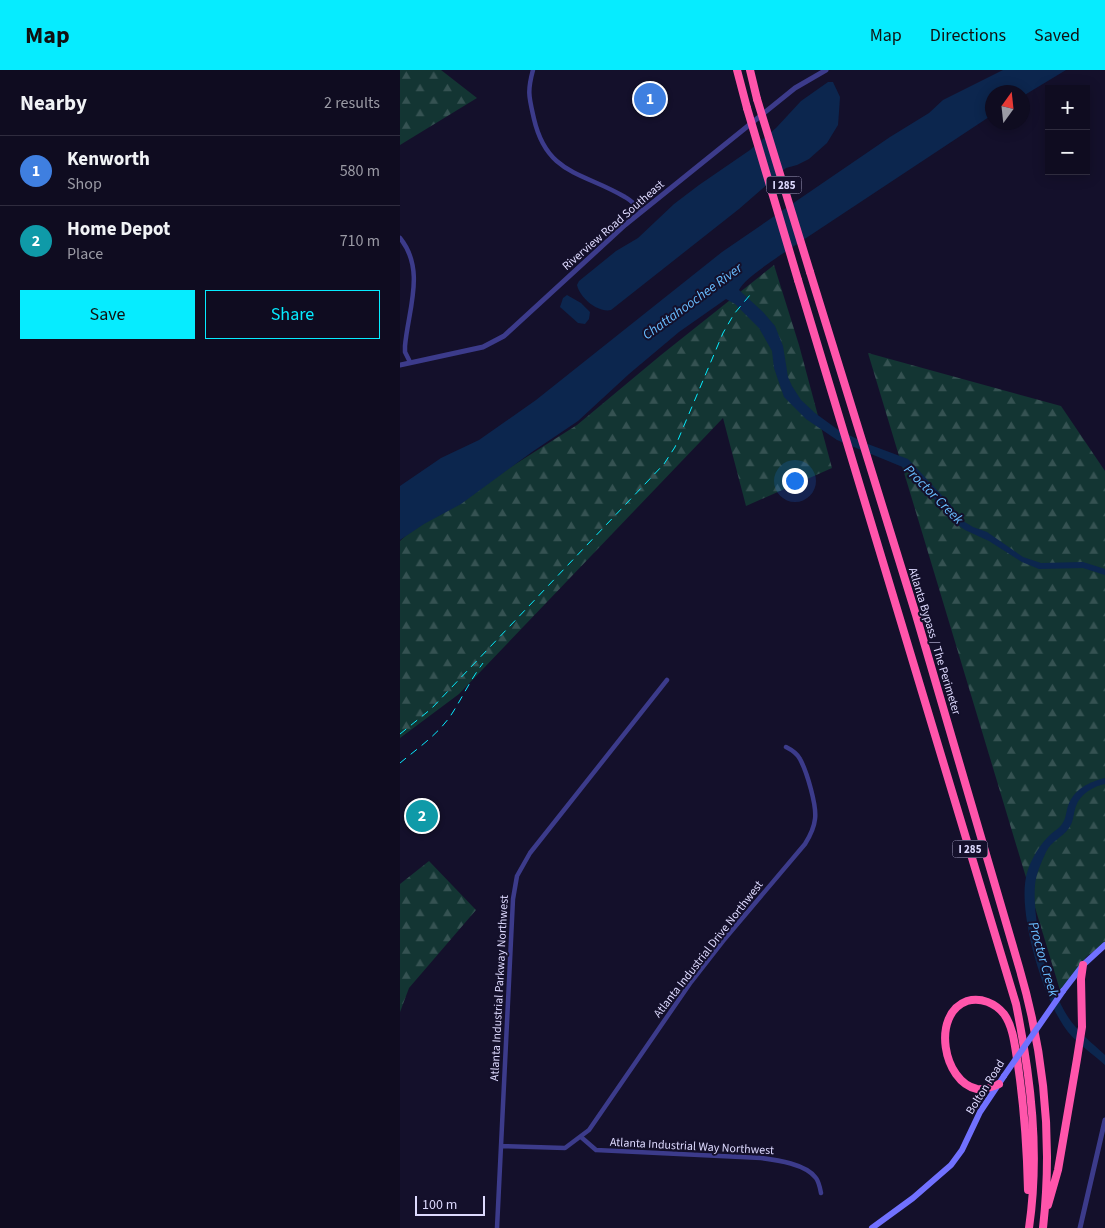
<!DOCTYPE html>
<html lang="en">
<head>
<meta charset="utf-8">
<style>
  :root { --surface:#0f0c20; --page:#181529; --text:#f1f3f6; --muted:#9b9ba5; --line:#2f2c3e; --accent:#06ecff }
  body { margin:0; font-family:"Source Sans 3",sans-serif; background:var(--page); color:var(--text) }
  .controls { position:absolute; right:15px; top:15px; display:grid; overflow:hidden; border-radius:0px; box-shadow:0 2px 12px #0003 }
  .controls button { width:45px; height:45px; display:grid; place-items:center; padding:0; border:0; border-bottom:1px solid var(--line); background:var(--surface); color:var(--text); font:25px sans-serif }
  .compass { position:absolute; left:585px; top:15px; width:45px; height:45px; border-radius:50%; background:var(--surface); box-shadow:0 2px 12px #0003; rotate:15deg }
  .scale { position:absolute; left:15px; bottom:12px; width:70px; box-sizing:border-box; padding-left:5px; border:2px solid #dedaff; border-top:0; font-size:14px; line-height:18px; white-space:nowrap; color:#dedaff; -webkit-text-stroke:4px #14102b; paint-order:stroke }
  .you { position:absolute; left:394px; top:410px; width:18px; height:18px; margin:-12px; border:4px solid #fff; border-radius:50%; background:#1a73e8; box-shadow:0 0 0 8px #1a73e833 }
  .badge { display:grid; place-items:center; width:32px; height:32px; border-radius:50%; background:var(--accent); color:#fff; font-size:16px; font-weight:700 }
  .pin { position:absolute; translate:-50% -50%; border:2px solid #fff; box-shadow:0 1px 5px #0006 }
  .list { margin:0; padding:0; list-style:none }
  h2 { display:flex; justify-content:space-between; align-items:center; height:65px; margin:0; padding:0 20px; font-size:21px }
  h2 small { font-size:16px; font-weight:400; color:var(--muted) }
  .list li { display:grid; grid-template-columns:32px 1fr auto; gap:15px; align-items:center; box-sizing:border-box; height:70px; padding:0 20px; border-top:1px solid var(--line) }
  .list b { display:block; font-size:19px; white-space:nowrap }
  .list p { margin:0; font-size:16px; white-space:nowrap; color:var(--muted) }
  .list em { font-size:16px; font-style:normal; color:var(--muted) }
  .actions { display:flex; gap:10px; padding:15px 20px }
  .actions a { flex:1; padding:11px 0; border:1px solid var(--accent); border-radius:0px; text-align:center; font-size:18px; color:var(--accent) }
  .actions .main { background:var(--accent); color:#111 }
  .map { position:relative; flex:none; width:705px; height:1158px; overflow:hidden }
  header { display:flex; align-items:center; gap:30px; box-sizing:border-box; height:70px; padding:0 25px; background:var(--accent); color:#111 }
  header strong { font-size:24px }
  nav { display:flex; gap:28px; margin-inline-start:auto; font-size:18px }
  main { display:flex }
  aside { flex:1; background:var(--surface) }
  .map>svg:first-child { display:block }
  .forest { fill:url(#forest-firs) }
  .water { fill:#0c264e }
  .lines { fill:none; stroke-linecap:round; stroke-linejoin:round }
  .minor { stroke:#3c3b8b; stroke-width:4.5 }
  .tertiary { stroke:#3c3b8b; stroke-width:5 }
  .secondary { stroke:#7171ff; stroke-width:6 }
  .motorway { stroke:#ff55ab; stroke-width:8 }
  .rail { stroke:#06ecff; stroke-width:1; stroke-dasharray:8 6; stroke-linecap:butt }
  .secondary-bridge { stroke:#7171ff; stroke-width:6 }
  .motorway-bridge { stroke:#ff55ab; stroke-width:8 }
  .labels { text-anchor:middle; stroke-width:4; stroke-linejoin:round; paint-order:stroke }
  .shield { fill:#14102b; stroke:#a19dbf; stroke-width:1 }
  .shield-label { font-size:11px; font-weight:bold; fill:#dedaff }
  .street-label { font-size:12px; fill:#dedaff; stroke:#14102b }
  .water-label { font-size:14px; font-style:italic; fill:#68bdff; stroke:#14102b }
</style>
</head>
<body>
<header>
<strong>Map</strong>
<nav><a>Map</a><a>Directions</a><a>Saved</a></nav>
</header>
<main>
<aside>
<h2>Nearby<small>2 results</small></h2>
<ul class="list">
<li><span class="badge" style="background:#3f7fe0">1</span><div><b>Kenworth</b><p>Shop</p></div><em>580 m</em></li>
<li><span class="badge" style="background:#0f9aa8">2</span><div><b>Home Depot</b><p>Place</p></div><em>710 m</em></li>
</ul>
<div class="actions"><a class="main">Save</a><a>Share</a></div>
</aside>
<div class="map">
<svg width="705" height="1158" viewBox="0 0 705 1158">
  <defs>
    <pattern id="forest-firs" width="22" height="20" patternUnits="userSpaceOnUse" patternTransform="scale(1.25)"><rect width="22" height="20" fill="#133533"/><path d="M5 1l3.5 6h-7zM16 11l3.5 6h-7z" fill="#355252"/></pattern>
  </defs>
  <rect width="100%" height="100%" fill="#14102b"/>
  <path class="forest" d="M 0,0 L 41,0 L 77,28 L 0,75 Z
    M 374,195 L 399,275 L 432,398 L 346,436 L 323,348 L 59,624 L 0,668 L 0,471 L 13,459 L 177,355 L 261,285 Z
    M 468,283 L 661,336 L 705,401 L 705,873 L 686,887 L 662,927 Z
    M 29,791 L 76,840 L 9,918 L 0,942 L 0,814 Z"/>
  <path class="water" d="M 603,0 L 666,0 L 623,26 L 622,22 L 592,22 L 592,45 L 382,184 C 371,192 344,209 339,220 L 363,242 L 375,256 L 383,276 L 388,307 L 392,316 L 401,330 L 415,343 L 437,359 L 465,373 L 508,389 L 550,434 L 563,451 L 573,457 L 587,462 L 623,487 L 641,493 L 683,492 L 705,499 L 705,505 L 683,498 L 639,499 L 622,492 L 589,471 L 565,460 L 553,451 L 516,408 L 505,398 L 437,370 L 406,349 L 384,327 L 374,298 L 372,281 L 359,258 L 335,234 L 326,229 L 279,262 L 229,304 L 178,351 L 132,382 L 61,434 L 24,454 L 0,470 L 0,416 L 41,388 L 79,370 L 136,330 L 322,182 L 490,67 L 529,43 L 543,30 Z
    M 428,12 L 433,12 L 440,27 L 439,42 L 438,55 L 427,73 L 409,89 L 397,95 L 386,98 L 339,139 L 211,240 C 198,243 180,228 177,215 L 179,211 L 216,181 L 238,168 L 274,134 L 299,115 L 350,80 L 376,58 L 401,31 Z
    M 167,225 L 181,233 L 190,242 L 189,249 L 185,254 L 178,253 L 160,237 L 163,228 Z
    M 705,708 L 705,714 C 694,716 680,724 676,736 C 673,744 674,751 669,758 C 662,768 651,771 646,782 C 641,793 636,804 635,815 C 632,852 648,916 668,947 C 678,962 692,973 705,985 L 705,995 C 693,984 679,975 668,962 C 644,932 616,841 627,803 C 631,789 640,774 651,764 C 654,761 659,759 662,754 C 666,749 666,742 668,736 C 674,719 689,712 705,708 Z"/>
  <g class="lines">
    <path class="minor" d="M 133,0 C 127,22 129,27 134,49 C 147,105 183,102 225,127 C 231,130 236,136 242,141
      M 0,168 C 26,200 8,240 5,276 L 5,282 L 10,292
      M 181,1067 L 196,1080 L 361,1088 C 377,1090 406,1094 416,1108 C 419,1112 420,1118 421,1123
      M 101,1076 L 165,1078 L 189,1060 L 291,912 L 323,871 L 405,774 C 410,766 414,759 415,749 C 417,736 407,702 400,689 C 397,683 392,680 386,677
      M 97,1158 L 113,829 L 117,806 L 130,783 L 267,610"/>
    <path class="tertiary" d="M 0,295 L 83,277 L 104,266 L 225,155 L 395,18 L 426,0
      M 680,1158 L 705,1050"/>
    <path class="secondary" d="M 663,921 L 683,895 L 705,875
      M 472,1158 L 513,1128 L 551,1095 L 562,1080 L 580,1042 L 604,1006"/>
    <path class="motorway" d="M 337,0 L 347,38
      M 350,0 L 357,29
      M 410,202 L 516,545 L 619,897 C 644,982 653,1069 643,1158
      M 398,210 L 616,934 C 631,1008 640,1083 629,1158
      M 599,1014 C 592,1017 584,1020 577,1019 C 543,1012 531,944 567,931 C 581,927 595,933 604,944 C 614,958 615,978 618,995 C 624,1036 627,1078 628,1120
      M 648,1135 L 658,1100 L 677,989 L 682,957 L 681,909 L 683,895"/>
    <path class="rail" d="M 0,664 L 31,639 L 264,394 L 275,377 L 323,263 L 334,244 L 350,225
      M 0,693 C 18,678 40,663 53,642 C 63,626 71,609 83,593"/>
    <path class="secondary-bridge" d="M 604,1006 L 663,921"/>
    <path class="motorway-bridge" d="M 357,29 L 410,202
      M 347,38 L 398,210"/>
  </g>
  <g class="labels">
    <g class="shield">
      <rect x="366.5" y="106.5" width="35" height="17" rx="4"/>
      <rect x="552.5" y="770.5" width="35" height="17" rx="4"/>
    </g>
    <g class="shield-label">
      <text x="384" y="119">I 285</text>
      <text x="570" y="783">I 285</text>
    </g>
    <g class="street-label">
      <text transform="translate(213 155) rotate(-41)" y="4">Riverview Road Southeast</text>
      <text transform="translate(535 571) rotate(73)" y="4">Atlanta Bypass / The Perimeter</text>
      <text transform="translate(308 879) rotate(-52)" y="4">Atlanta Industrial Drive Northwest</text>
      <text transform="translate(99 918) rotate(-87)" y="4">Atlanta Industrial Parkway Northwest</text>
      <text transform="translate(585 1017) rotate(-58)" y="4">Bolton Road</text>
      <text transform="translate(292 1076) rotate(3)" y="4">Atlanta Industrial Way Northwest</text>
    </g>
    <g class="water-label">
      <text transform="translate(292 231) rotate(-36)" y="5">Chattahoochee River</text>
      <text transform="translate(534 424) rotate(45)" y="5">Proctor Creek</text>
      <text transform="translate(644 889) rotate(74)" y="5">Proctor Creek</text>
    </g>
  </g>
</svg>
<div class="controls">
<button>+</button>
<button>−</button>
</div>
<svg class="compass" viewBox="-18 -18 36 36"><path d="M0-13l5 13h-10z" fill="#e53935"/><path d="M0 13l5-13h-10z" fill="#9b9ba5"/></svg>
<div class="scale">100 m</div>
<div class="you"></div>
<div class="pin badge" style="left:250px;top:29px;background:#3f7fe0">1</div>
<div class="pin badge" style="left:22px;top:746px;background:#0f9aa8">2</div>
</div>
</main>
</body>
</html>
